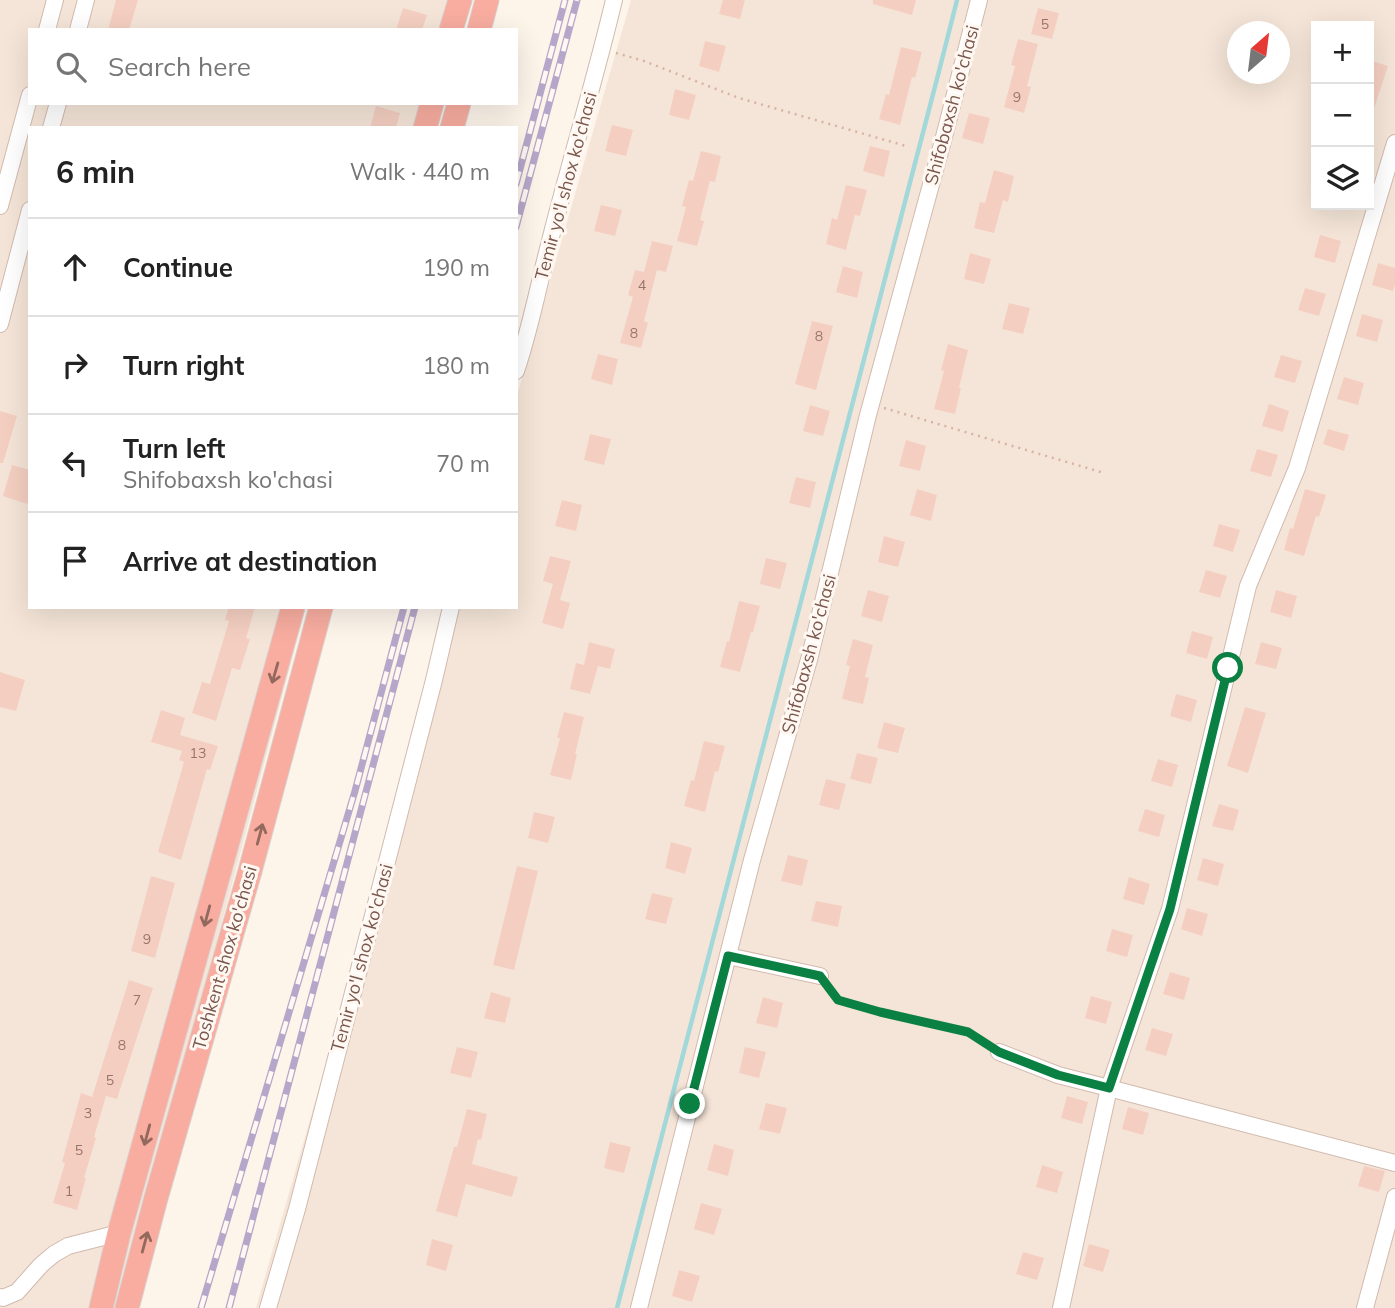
<!DOCTYPE html>
<html lang="en">
<head>
<meta charset="utf-8">
<style>
  :root { --surface:#fff; --page:#f2f2f2; --text:#222; --muted:#767676; --line:#e0e0e0 }
  body { margin:0; font-family:Mulish,sans-serif; background:var(--page); color:var(--text) }
  .controls { position:absolute; right:21px; top:21px; display:grid; overflow:hidden; border-radius:0px; box-shadow:0 7px 28px #0002 }
  .controls button { width:63px; height:63px; display:grid; place-items:center; padding:0; border:0; border-bottom:2px solid var(--line); background:var(--surface); color:var(--text); font:35px sans-serif }
  .compass { position:absolute; left:1227px; top:21px; width:63px; height:63px; border-radius:50%; background:var(--surface); box-shadow:0 7px 28px #0002; rotate:28deg }
  .stop { position:absolute; width:21px; height:21px; margin:-16px; border:5px solid #0b8043; border-radius:50%; background:#fff }
  .stop.end { background:#0b8043; border-color:#fff; box-shadow:0 2px 7px #0008 }
  .list { margin:0; padding:0; list-style:none }
  h2 { display:flex; justify-content:space-between; align-items:center; height:91px; margin:0; padding:0 28px; font-size:30px }
  h2 small { font-size:23px; font-weight:400; color:var(--muted) }
  .list li { display:grid; grid-template-columns:46px 1fr auto; gap:21px; align-items:center; box-sizing:border-box; height:98px; padding:0 28px; border-top:2px solid var(--line) }
  .list b { display:block; font-size:26px; white-space:nowrap }
  .list p { margin:0; font-size:23px; white-space:nowrap; color:var(--muted) }
  .list em { font-size:23px; font-style:normal; color:var(--muted) }
  .icon { flex:none; width:38px; height:38px; fill:none; stroke:currentColor; stroke-width:2; stroke-linecap:round; stroke-linejoin:round }
  .map { position:relative; flex:none; width:1395px; height:1308px; overflow:hidden }
  .search { position:absolute; background:var(--surface); box-shadow:0 7px 28px #0002; left:28px; top:28px; width:490px; height:77px; display:flex; align-items:center; gap:18px; box-sizing:border-box; padding:0 24px; border-radius:0px; color:var(--muted); font-size:26px }
  .panel { position:absolute; background:var(--surface); box-shadow:0 7px 28px #0002; left:28px; top:126px; width:490px; height:483px; border-radius:0px }
  .map>svg:first-child { display:block }
  .residential { fill:#f5e5d8; fill-rule:evenodd }
  .lines { fill:none; stroke-linecap:round; stroke-linejoin:round }
  .stream { stroke:#a3d8da; stroke-width:4.5 }
  .building { fill:#f4cfc1 }
  .minor-casing { stroke:#d1baae; stroke-width:18 }
  .highway-casing { stroke:#dad0cd; stroke-width:25 }
  .path { stroke:#d9b2a3; stroke-width:2.5; stroke-dasharray:2 5; stroke-linecap:butt }
  .minor { stroke:#fff; stroke-width:16 }
  .highway { stroke:#f8ada0; stroke-width:23 }
  .rail-casing { stroke:#b5a7c9; stroke-width:7 }
  .rail { stroke:#fff8f2; stroke-width:4.5; stroke-dasharray:13; stroke-linecap:butt }
  .oneway { stroke:#93685d }
  .route { stroke:#0b8043; stroke-width:9 }
  .labels { text-anchor:middle; stroke-width:6; stroke-linejoin:round; paint-order:stroke }
  .number-label { font-size:14px; fill:#987569 }
  .street-label { font-size:18px; fill:#7a574c; stroke:#fff8f2 }
</style>
</head>
<body>
<div class="map">
<svg width="1395" height="1308" viewBox="0 0 1395 1308">
  <rect width="100%" height="100%" fill="#fdf4ea"/>
  <path class="residential" d="M 0,0 L 468,0 L 460,30 L 30,30 L 30,103 L 440,103 L 434,128 L 30,128 L 30,607 L 306,607 L 119,1308 L 0,1308 Z
    M 631,0 L 1395,0 L 1395,1308 L 256,1308 L 457,607 L 516,607 L 516,399 ZM 1316,26 L 1369,26 L 1369,205 L 1316,205 ZM 1238,32 L 1280,32 L 1280,74 L 1238,74 Z"/>
  <g class="lines">
    <path class="stream" d="M 617,1308 C 729,872 847,437 957,0"/>
  </g>
  <path class="building" d="M 116,0 L 138,0 L 129,30 L 108,30 Z
    M 723,0 L 745,0 L 740,19 L 719,14 Z
    M 873,0 L 916,0 L 912,15 L 873,4 Z
    M 403,8 L 427,15 L 422,30 L 396,30 Z
    M 1038,8 L 1059,13 L 1052,39 L 1031,34 Z
    M 1018,39 L 1038,44 L 1027,86 L 1031,87 L 1024,113 L 1004,107 L 1015,66 L 1011,65 Z
    M 705,41 L 726,46 L 719,72 L 699,66 Z
    M 901,47 L 922,52 L 915,78 L 912,77 L 900,125 L 879,119 L 886,94 L 889,95 Z
    M 1369,60 L 1388,66 L 1372,114 L 1369,113 Z
    M 675,89 L 696,95 L 689,120 L 669,115 Z
    M 376,106 L 400,113 L 396,128 L 370,128 Z
    M 969,113 L 990,118 L 983,144 L 962,138 Z
    M 612,125 L 633,130 L 626,156 L 605,151 Z
    M 870,146 L 890,151 L 884,177 L 863,171 Z
    M 701,151 L 721,156 L 715,182 L 710,181 L 700,220 L 704,221 L 697,246 L 677,241 L 686,207 L 682,206 L 689,180 L 693,181 Z
    M 994,170 L 1014,176 L 1008,202 L 1003,200 L 994,233 L 974,228 L 980,202 L 985,203 Z
    M 846,185 L 867,190 L 860,216 L 855,215 L 846,250 L 826,244 L 832,218 L 837,220 Z
    M 601,205 L 622,210 L 615,236 L 594,231 Z
    M 1320,235 L 1341,241 L 1335,263 L 1314,257 Z
    M 652,241 L 673,246 L 666,272 L 657,270 L 644,321 L 648,323 L 641,348 L 620,343 L 633,297 L 628,295 L 635,270 L 644,272 Z
    M 970,253 L 991,259 L 984,284 L 964,279 Z
    M 1378,263 L 1395,268 L 1395,284 L 1393,291 L 1372,285 Z
    M 843,266 L 863,272 L 857,298 L 836,292 Z
    M 1305,288 L 1326,294 L 1319,316 L 1298,310 Z
    M 1009,303 L 1030,308 L 1023,334 L 1002,329 Z
    M 1362,314 L 1383,320 L 1377,342 L 1356,336 Z
    M 812,321 L 833,326 L 816,390 L 795,384 Z
    M 948,344 L 968,350 L 959,388 L 961,388 L 955,414 L 934,409 L 944,371 L 941,370 Z
    M 598,354 L 618,359 L 612,385 L 591,379 Z
    M 1281,355 L 1302,361 L 1295,383 L 1274,377 Z
    M 1344,377 L 1364,383 L 1358,405 L 1337,399 Z
    M 1269,404 L 1289,411 L 1283,432 L 1262,426 Z
    M 810,405 L 830,411 L 823,436 L 803,431 Z
    M 0,411 L 17,416 L 3,463 L 0,463 Z
    M 1328,429 L 1349,435 L 1344,451 L 1323,444 Z
    M 590,434 L 611,439 L 604,465 L 584,460 Z
    M 906,440 L 926,446 L 920,471 L 899,466 Z
    M 1257,449 L 1278,455 L 1271,477 L 1250,471 Z
    M 12,465 L 30,470 L 30,494 L 27,504 L 3,496 Z
    M 796,477 L 816,482 L 810,508 L 789,503 Z
    M 917,489 L 937,495 L 931,521 L 910,515 Z
    M 1305,489 L 1326,495 L 1319,517 L 1316,516 L 1304,556 L 1284,550 L 1290,528 L 1293,529 Z
    M 562,500 L 582,505 L 576,531 L 555,526 Z
    M 1219,524 L 1240,530 L 1233,552 L 1213,546 Z
    M 884,536 L 905,542 L 898,567 L 878,562 Z
    M 550,556 L 571,561 L 560,600 L 570,603 L 563,629 L 542,623 L 553,584 L 543,581 Z
    M 766,558 L 787,563 L 780,589 L 760,584 Z
    M 1206,570 L 1227,576 L 1220,598 L 1199,592 Z
    M 868,590 L 889,596 L 882,622 L 861,616 Z
    M 1276,590 L 1297,596 L 1291,618 L 1270,612 Z
    M 739,601 L 760,606 L 753,632 L 751,632 L 740,672 L 720,667 L 727,641 L 729,642 Z
    M 229,607 L 255,607 L 246,638 L 250,639 L 240,670 L 232,668 L 216,721 L 192,713 L 202,682 L 210,684 L 229,621 L 225,620 Z
    M 1192,631 L 1213,637 L 1207,659 L 1186,653 Z
    M 853,639 L 873,645 L 865,677 L 869,678 L 863,704 L 842,699 L 850,666 L 846,665 Z
    M 589,642 L 615,649 L 610,669 L 598,666 L 590,694 L 570,689 L 576,663 L 584,665 Z
    M 1261,642 L 1282,648 L 1276,669 L 1255,664 Z
    M 0,672 L 25,680 L 16,711 L 0,707 Z
    M 1176,694 L 1197,700 L 1191,722 L 1170,716 Z
    M 1245,707 L 1266,713 L 1248,773 L 1227,766 Z
    M 161,710 L 185,718 L 180,735 L 218,746 L 210,770 L 207,769 L 181,860 L 158,852 L 184,762 L 179,760 L 182,751 L 151,742 Z
    M 564,712 L 584,717 L 575,754 L 577,754 L 571,780 L 550,775 L 560,738 L 557,738 Z
    M 884,722 L 905,728 L 898,753 L 877,748 Z
    M 704,741 L 725,746 L 718,772 L 715,771 L 705,812 L 684,806 L 691,780 L 694,781 Z
    M 857,753 L 878,758 L 871,784 L 850,779 Z
    M 1158,759 L 1178,765 L 1172,787 L 1151,781 Z
    M 826,779 L 846,784 L 839,810 L 819,805 Z
    M 1219,804 L 1239,810 L 1233,831 L 1212,826 Z
    M 1145,809 L 1165,815 L 1159,837 L 1138,831 Z
    M 534,812 L 555,817 L 548,843 L 528,838 Z
    M 671,842 L 692,848 L 685,874 L 665,868 Z
    M 788,855 L 808,860 L 802,886 L 781,881 Z
    M 1203,858 L 1224,864 L 1218,886 L 1197,880 Z
    M 517,866 L 538,871 L 514,970 L 493,965 Z
    M 151,876 L 175,883 L 155,958 L 131,951 Z
    M 1129,877 L 1150,884 L 1144,905 L 1123,899 Z
    M 652,893 L 673,898 L 666,924 L 645,919 Z
    M 816,901 L 842,906 L 838,927 L 811,921 Z
    M 1187,908 L 1208,914 L 1202,936 L 1181,929 Z
    M 1112,929 L 1133,935 L 1127,957 L 1106,951 Z
    M 1170,972 L 1190,978 L 1184,1000 L 1163,994 Z
    M 129,980 L 153,988 L 117,1099 L 106,1096 L 94,1137 L 96,1138 L 84,1178 L 86,1178 L 77,1210 L 53,1203 L 65,1163 L 62,1162 L 81,1093 L 92,1097 Z
    M 491,992 L 511,998 L 505,1023 L 484,1018 Z
    M 1091,996 L 1112,1002 L 1106,1024 L 1085,1018 Z
    M 763,997 L 783,1003 L 777,1028 L 756,1023 Z
    M 1152,1028 L 1173,1034 L 1166,1056 L 1145,1050 Z
    M 457,1047 L 478,1052 L 471,1078 L 450,1073 Z
    M 745,1047 L 766,1052 L 759,1078 L 739,1073 Z
    M 1067,1096 L 1088,1102 L 1082,1124 L 1061,1118 Z
    M 766,1103 L 787,1108 L 780,1134 L 759,1129 Z
    M 1128,1107 L 1149,1113 L 1143,1135 L 1122,1129 Z
    M 467,1109 L 487,1114 L 481,1140 L 478,1139 L 472,1164 L 518,1177 L 512,1197 L 466,1184 L 457,1217 L 436,1211 L 454,1147 L 457,1147 Z
    M 610,1142 L 631,1147 L 624,1173 L 604,1168 Z
    M 714,1144 L 734,1150 L 728,1176 L 707,1170 Z
    M 1042,1165 L 1063,1172 L 1057,1193 L 1036,1187 Z
    M 1364,1166 L 1385,1171 L 1379,1192 L 1358,1186 Z
    M 701,1203 L 722,1209 L 714,1235 L 694,1229 Z
    M 432,1239 L 453,1245 L 446,1271 L 426,1265 Z
    M 1089,1244 L 1110,1250 L 1103,1272 L 1083,1266 Z
    M 1023,1252 L 1044,1258 L 1037,1280 L 1016,1274 Z
    M 679,1270 L 700,1276 L 692,1302 L 672,1296 Z"/>
  <g class="lines">
    <defs>
      <path id="minor" d="M 47,30 L 55,0
        M 78,30 L 86,0
        M 51,128 L 58,103
        M 0,206 L 30,95
        M 0,324 L 30,210
        M 516,371 C 531,327 539,282 551,237 C 571,158 595,80 614,0
        M 728,956 L 820,976
        M 999,1052 L 1058,1075 L 1109,1088 L 1170,909 L 1248,586 L 1297,468 L 1395,143
        M 0,1297 L 3,1298 L 17,1292 L 41,1265 L 54,1254 L 68,1246 L 119,1233
        M 268,1308 L 297,1209 L 434,680 L 451,607
        M 639,1308 L 752,860 L 810,656 L 868,415 L 944,137 L 979,0
        M 1061,1308 L 1109,1088 L 1395,1163
        M 1365,1308 L 1395,1197"/>
      <path id="highway" d="M 451,30 L 460,0
        M 479,30 L 487,0
        M 425,128 L 432,103
        M 452,128 L 459,103
        M 101,1308 L 119,1233 L 293,607
        M 127,1308 L 156,1198 L 250,871 L 321,607"/>
    </defs>
    <use href="#minor" class="minor-casing"/>
    <use href="#highway" class="highway-casing"/>
    <path class="path" d="M 616,53 L 644,61 L 739,98 L 906,146
      M 884,408 L 1104,473
      M 829,988 L 838,1000 L 968,1032 L 987,1045"/>
    <use href="#minor" class="minor"/>
    <use href="#highway" class="highway"/>
    <defs>
      <path id="rail" d="M 516,184 L 565,0
        M 516,227 L 577,0
        M 201,1308 L 355,791 L 404,607
        M 229,1308 L 415,607"/>
    </defs>
    <use href="#rail" class="rail-casing"/>
    <use href="#rail" class="rail"/>
  </g>
  <defs><path id="oneway-shaft" d="M-6 0H5M1.5-3L5.5 0L1.5 3" fill="none" stroke-width="1.6" stroke-linecap="round" stroke-linejoin="round" transform="scale(1.75)"/></defs>
  <g class="oneway">
    <use href="#oneway-shaft" transform="translate(275 673) rotate(106)"/>
    <use href="#oneway-shaft" transform="translate(260 834) rotate(-75)"/>
    <use href="#oneway-shaft" transform="translate(207 916) rotate(105)"/>
    <use href="#oneway-shaft" transform="translate(147 1135) rotate(105)"/>
    <use href="#oneway-shaft" transform="translate(145 1242) rotate(-75)"/>
  </g>
  <g class="lines">
    <path class="route" d="M 690,1104 L 728,956 L 820,976 L 838,1000 L 880,1012 L 968,1032 L 999,1052 L 1058,1075 L 1109,1088 L 1170,909 L 1228,668"/>
  </g>
  <g class="labels">
    <g class="number-label">
      <text x="1045" y="29">5</text>
      <text x="1017" y="102">9</text>
      <text x="642" y="290">4</text>
      <text x="634" y="338">8</text>
      <text x="819" y="341">8</text>
      <text x="198" y="758">13</text>
      <text x="147" y="944">9</text>
      <text x="137" y="1005">7</text>
      <text x="122" y="1050">8</text>
      <text x="110" y="1085">5</text>
      <text x="88" y="1118">3</text>
      <text x="79" y="1155">5</text>
      <text x="69" y="1196">1</text>
    </g>
    <g class="street-label">
      <text transform="translate(952 105) rotate(-75)" y="6">Shifobaxsh ko'chasi</text>
      <text transform="translate(566 186) rotate(-75)" y="6">Temir yo'l shox ko'chasi</text>
      <text transform="translate(809 654) rotate(-75)" y="6">Shifobaxsh ko'chasi</text>
      <text transform="translate(225 958) rotate(-74)" y="6">Toshkent shox ko'chasi</text>
      <text transform="translate(362 958) rotate(-75)" y="6">Temir yo'l shox ko'chasi</text>
    </g>
  </g>
</svg>
<div class="controls">
<button>+</button>
<button>−</button>
<button><svg class="icon" aria-label="layers" viewBox="0 0 24 24"><path d="M12 4l9 5-9 5-9-5zM3 14l9 5 9-5"/></svg></button>
</div>
<svg class="compass" viewBox="-18 -18 36 36"><path d="M0-13l5 13h-10z" fill="#e53935"/><path d="M0 13l5-13h-10z" fill="#767676"/></svg>
<div class="stop" style="left:1228px;top:668px"></div>
<div class="stop end" style="left:690px;top:1104px"></div>
<div class="search"><svg class="icon" aria-label="search" viewBox="0 0 24 24"><circle cx="10" cy="10" r="6"/><path d="M15 15l6 6"/></svg>Search here</div>
<section class="panel">
<h2>6 min<small>Walk · 440 m</small></h2>
<ul class="list">
<li><svg class="icon" aria-label="ahead" viewBox="0 0 24 24"><path d="M12 20V5M6 11l6-6 6 6"/></svg><div><b>Continue</b></div><em>190 m</em></li>
<li><svg class="icon" aria-label="right" viewBox="0 0 24 24"><path d="M7 20v-9h11M14 6l5 5-5 5"/></svg><div><b>Turn right</b></div><em>180 m</em></li>
<li><svg class="icon" aria-label="left" viewBox="0 0 24 24"><path d="M17 20v-9H6M10 6l-5 5 5 5"/></svg><div><b>Turn left</b><p>Shifobaxsh ko'chasi</p></div><em>70 m</em></li>
<li><svg class="icon" aria-label="arrive" viewBox="0 0 24 24"><path d="M6 21V4h12l-3 4 3 4H6"/></svg><div><b>Arrive at destination</b></div></li>
</ul>
</section>
</div>
</body>
</html>
